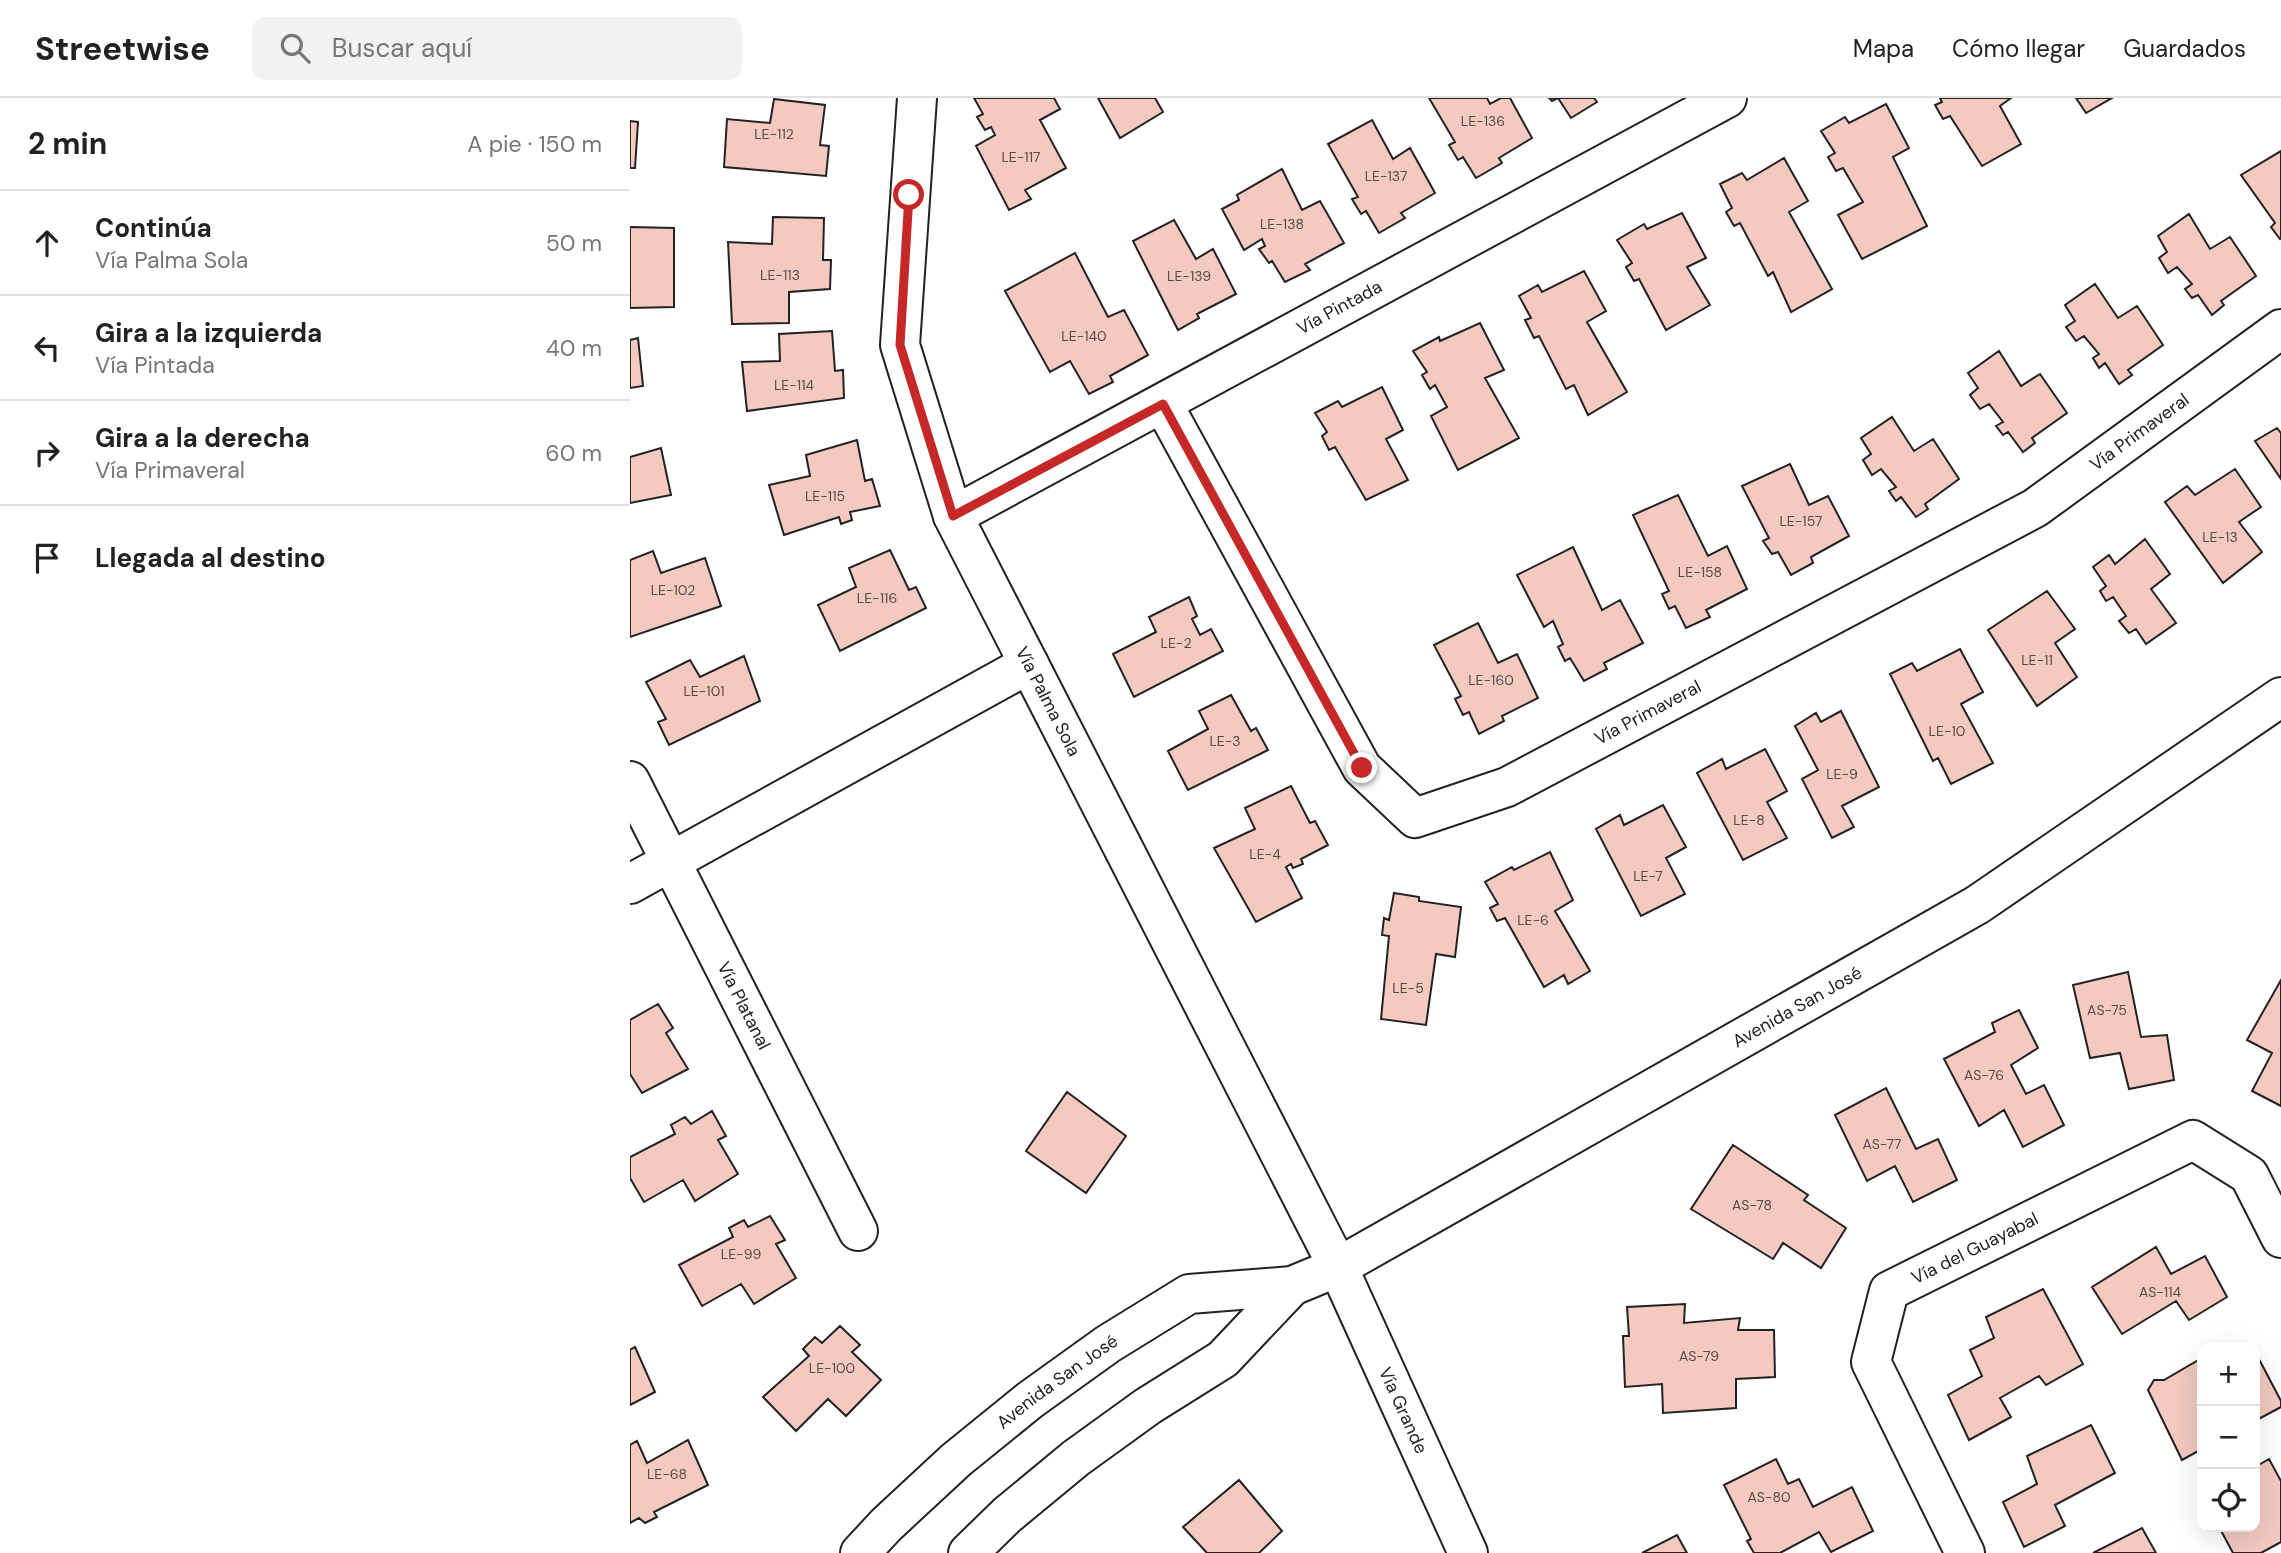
<!DOCTYPE html>
<html lang="es">
<head>
<meta charset="utf-8">
<style>
  :root { --surface:#fff; --page:#f2f2f2; --text:#222; --muted:#767676; --line:#e0e0e0 }
  body { margin:0; font-family:"DM Sans",sans-serif; background:var(--page); color:var(--text) }
  .controls { position:absolute; right:21px; bottom:21px; display:grid; overflow:hidden; border-radius:14px; box-shadow:0 7px 28px #0002 }
  .controls button { width:63px; height:63px; display:grid; place-items:center; padding:0; border:0; border-bottom:2px solid var(--line); background:var(--surface); color:var(--text); font:35px sans-serif }
  .stop { position:absolute; width:21px; height:21px; margin:-16px; border:5px solid #c62828; border-radius:50%; background:#fff }
  .stop.end { background:#c62828; border-color:#fff; box-shadow:0 2px 7px #0008 }
  .list { margin:0; padding:0; list-style:none }
  h2 { display:flex; justify-content:space-between; align-items:center; height:91px; margin:0; padding:0 28px; font-size:30px }
  h2 small { font-size:23px; font-weight:400; color:var(--muted) }
  .list li { display:grid; grid-template-columns:46px 1fr auto; gap:21px; align-items:center; box-sizing:border-box; height:105px; padding:0 28px; border-top:2px solid var(--line) }
  .list b { display:block; font-size:26px; white-space:nowrap }
  .list p { margin:0; font-size:23px; white-space:nowrap; color:var(--muted) }
  .list em { font-size:23px; font-style:normal; color:var(--muted) }
  .icon { flex:none; width:38px; height:38px; fill:none; stroke:currentColor; stroke-width:2; stroke-linecap:round; stroke-linejoin:round }
  .map { position:relative; flex:none; width:1651px; height:1455px; overflow:hidden }
  header { display:flex; align-items:center; gap:42px; box-sizing:border-box; height:98px; padding:0 35px; background:var(--surface); border-bottom:2px solid var(--line) }
  header strong { font-size:33px }
  nav { display:flex; gap:38px; margin-inline-start:auto; font-size:24px }
  .search { width:490px; height:63px; background:var(--page); display:flex; align-items:center; gap:18px; box-sizing:border-box; padding:0 24px; border-radius:14px; color:var(--muted); font-size:26px }
  main { display:flex }
  aside { flex:1; background:var(--surface) }
  .map>svg:first-child { display:block }
  .building { fill:#f3c9c0; stroke:#222; stroke-width:2 }
  .lines { fill:none; stroke-linecap:round; stroke-linejoin:round }
  .minor-casing { stroke:#222; stroke-width:42 }
  .minor { stroke:#fff; stroke-width:38 }
  .route { stroke:#c62828; stroke-width:9 }
  .labels { text-anchor:middle; stroke-width:5; stroke-linejoin:round; paint-order:stroke }
  .number-label { font-size:14px; fill:#564c4a }
  .street-label { font-size:18px; fill:#222; stroke:#fff }
</style>
</head>
<body>
<header>
<strong>Streetwise</strong>
<div class="search"><svg class="icon" aria-label="search" viewBox="0 0 24 24"><circle cx="10" cy="10" r="6"/><path d="M15 15l6 6"/></svg>Buscar aquí</div>
<nav><a>Mapa</a><a>Cómo llegar</a><a>Guardados</a></nav>
</header>
<main>
<aside>
<h2>2 min<small>A pie · 150 m</small></h2>
<ul class="list">
<li><svg class="icon" aria-label="ahead" viewBox="0 0 24 24"><path d="M12 20V5M6 11l6-6 6 6"/></svg><div><b>Continúa</b><p>Vía Palma Sola</p></div><em>50 m</em></li>
<li><svg class="icon" aria-label="left" viewBox="0 0 24 24"><path d="M17 20v-9H6M10 6l-5 5 5 5"/></svg><div><b>Gira a la izquierda</b><p>Vía Pintada</p></div><em>40 m</em></li>
<li><svg class="icon" aria-label="right" viewBox="0 0 24 24"><path d="M7 20v-9h11M14 6l5 5-5 5"/></svg><div><b>Gira a la derecha</b><p>Vía Primaveral</p></div><em>60 m</em></li>
<li><svg class="icon" aria-label="arrive" viewBox="0 0 24 24"><path d="M6 21V4h12l-3 4 3 4H6"/></svg><div><b>Llegada al destino</b></div></li>
</ul>
</aside>
<div class="map">
<svg width="1651" height="1455" viewBox="0 0 1651 1455">
  <rect width="100%" height="100%" fill="#fff"/>
  <path class="building" d="M 344,0 L 424,0 L 430,11 L 410,22 L 436,70 L 395,92 L 401,101 L 379,112 L 346,48 L 365,37 L 361,29 L 355,32 L 347,19 L 353,16 Z
    M 468,0 L 525,0 L 533,14 L 490,40 Z
    M 799,0 L 857,0 L 860,6 L 871,0 L 880,0 L 902,40 L 869,60 L 872,65 L 846,80 L 833,59 L 828,62 L 819,47 L 825,44 Z
    M 919,0 L 964,0 L 967,4 L 941,20 L 928,0 L 922,3 Z
    M 1310,0 L 1381,0 L 1370,8 L 1391,46 L 1352,68 L 1320,18 L 1313,21 L 1305,7 L 1312,4 Z
    M 1446,0 L 1482,0 L 1456,15 Z
    M 144,1 L 195,7 L 190,47 L 199,48 L 196,78 L 94,69 L 97,21 L 140,25 Z
    M 1256,6 L 1279,50 L 1263,59 L 1297,128 L 1232,161 L 1208,117 L 1233,104 L 1213,70 L 1206,73 L 1198,59 L 1205,55 L 1191,33 L 1215,19 L 1219,25 Z
    M 742,22 L 763,61 L 780,50 L 805,95 L 771,115 L 775,120 L 749,135 L 736,113 L 731,116 L 722,101 L 728,99 L 698,46 Z
    M 0,23 L 8,24 L 5,70 L 0,70 Z
    M 1651,53 L 1651,140 L 1650,141 L 1641,129 L 1645,125 L 1611,77 Z
    M 1154,60 L 1178,103 L 1159,114 L 1202,191 L 1161,214 L 1143,174 L 1138,178 L 1110,125 L 1104,128 L 1096,114 L 1102,110 L 1090,86 L 1112,75 L 1117,82 Z
    M 652,71 L 672,112 L 690,103 L 714,145 L 675,166 L 680,172 L 655,184 L 642,163 L 639,165 L 629,151 L 635,148 L 632,141 L 614,152 L 592,111 L 609,102 L 607,97 Z
    M 1052,115 L 1076,160 L 1057,169 L 1080,207 L 1036,232 L 1009,181 L 1004,183 L 996,169 L 1002,165 L 987,142 L 1014,126 L 1017,131 Z
    M 1559,116 L 1580,151 L 1600,139 L 1626,178 L 1591,203 L 1594,207 L 1582,217 L 1568,197 L 1562,200 L 1555,191 L 1562,186 L 1547,169 L 1538,175 L 1529,160 L 1537,154 L 1528,138 Z
    M 143,119 L 194,120 L 193,162 L 201,162 L 200,191 L 159,194 L 159,225 L 102,226 L 98,144 L 142,146 Z
    M 544,122 L 566,161 L 583,151 L 606,196 L 567,216 L 569,220 L 548,232 L 503,143 Z
    M 0,129 L 44,130 L 44,209 L 0,210 Z
    M 445,155 L 478,219 L 494,212 L 518,257 L 480,278 L 483,284 L 459,296 L 440,263 L 420,274 L 375,193 Z
    M 954,173 L 976,213 L 957,224 L 997,294 L 958,317 L 944,287 L 936,291 L 909,238 L 904,240 L 895,222 L 901,220 L 889,198 L 908,187 L 912,194 Z
    M 1465,186 L 1488,220 L 1507,208 L 1533,247 L 1498,272 L 1502,277 L 1489,286 L 1475,265 L 1469,270 L 1463,260 L 1469,256 L 1454,238 L 1446,243 L 1436,229 L 1445,223 L 1435,207 Z
    M 850,225 L 874,272 L 855,280 L 889,340 L 828,372 L 801,318 L 817,309 L 805,287 L 800,291 L 792,277 L 797,274 L 783,253 L 809,239 L 810,243 Z
    M 202,233 L 205,273 L 213,272 L 214,300 L 117,313 L 112,264 L 150,263 L 149,236 Z
    M 8,240 L 13,288 L 0,290 L 0,242 Z
    M 1369,253 L 1391,288 L 1410,276 L 1437,315 L 1402,340 L 1405,345 L 1393,354 L 1378,334 L 1373,337 L 1366,328 L 1373,324 L 1359,306 L 1350,311 L 1340,297 L 1348,290 L 1338,275 Z
    M 752,289 L 773,332 L 756,341 L 778,382 L 736,402 L 705,349 L 699,352 L 692,338 L 697,334 L 685,315 L 708,303 L 712,309 Z
    M 1262,319 L 1284,353 L 1303,341 L 1329,381 L 1295,406 L 1298,411 L 1286,419 L 1271,399 L 1266,403 L 1259,393 L 1266,389 L 1251,371 L 1242,377 L 1233,362 L 1241,356 L 1231,340 Z
    M 1647,330 L 1651,335 L 1651,381 L 1625,343 Z
    M 227,342 L 235,383 L 242,381 L 250,408 L 220,414 L 222,422 L 211,426 L 209,419 L 154,437 L 139,387 L 180,378 L 176,357 Z
    M 31,350 L 41,397 L 0,405 L 0,359 Z
    M 1160,366 L 1179,407 L 1198,398 L 1219,438 L 1181,459 L 1183,465 L 1161,477 L 1148,454 L 1142,456 L 1133,443 L 1139,440 L 1112,388 Z
    M 1605,371 L 1631,409 L 1609,424 L 1632,454 L 1593,485 L 1535,404 L 1557,388 L 1565,397 Z
    M 1048,397 L 1078,458 L 1097,448 L 1117,491 L 1076,512 L 1080,519 L 1056,530 L 1045,508 L 1039,511 L 1032,496 L 1039,493 L 1003,417 Z
    M 1515,441 L 1540,476 L 1521,491 L 1546,525 L 1516,546 L 1506,531 L 1499,535 L 1489,523 L 1496,518 L 1483,499 L 1476,503 L 1470,493 L 1476,488 L 1463,469 L 1479,457 L 1485,466 Z
    M 943,449 L 972,512 L 990,502 L 1013,545 L 974,565 L 977,571 L 954,583 L 940,560 L 935,563 L 928,549 L 933,546 L 923,523 L 914,529 L 887,477 Z
    M 260,452 L 279,492 L 286,489 L 296,510 L 210,553 L 188,507 L 226,489 L 219,470 Z
    M 23,453 L 31,475 L 75,460 L 91,508 L 0,539 L 0,462 Z
    M 1417,493 L 1445,531 L 1425,545 L 1447,579 L 1407,608 L 1358,532 Z
    M 559,499 L 567,518 L 562,521 L 570,537 L 581,531 L 593,553 L 504,599 L 483,556 L 526,534 L 519,519 Z
    M 848,525 L 868,565 L 887,556 L 908,600 L 872,618 L 874,623 L 849,636 L 839,614 L 833,617 L 825,601 L 831,598 L 804,547 Z
    M 1330,551 L 1353,594 L 1331,606 L 1363,665 L 1321,686 L 1308,660 L 1303,663 L 1260,576 L 1282,565 L 1287,573 Z
    M 114,558 L 130,603 L 39,647 L 28,624 L 36,621 L 16,584 L 60,562 L 70,579 Z
    M 601,597 L 621,633 L 626,630 L 638,652 L 558,692 L 538,653 L 578,631 L 569,613 Z
    M 1211,613 L 1249,689 L 1212,708 L 1224,729 L 1202,740 L 1172,681 L 1188,672 L 1165,628 L 1186,615 L 1191,624 Z
    M 1135,651 L 1157,693 L 1137,704 L 1157,740 L 1113,762 L 1067,675 L 1092,661 L 1096,671 Z
    M 661,688 L 680,725 L 685,723 L 698,747 L 671,761 L 673,766 L 663,770 L 661,766 L 656,769 L 672,800 L 626,824 L 584,750 L 625,731 L 615,710 Z
    M 1033,707 L 1056,749 L 1036,760 L 1055,796 L 1011,818 L 966,731 L 990,717 L 994,727 Z
    M 920,754 L 943,802 L 925,813 L 960,873 L 938,886 L 934,877 L 914,889 L 875,820 L 867,823 L 860,810 L 868,806 L 855,784 L 882,769 L 884,772 Z
    M 764,795 L 789,799 L 789,803 L 831,809 L 825,859 L 806,856 L 796,927 L 751,921 L 759,838 L 752,837 L 754,820 L 759,822 Z
    M 1498,874 L 1511,939 L 1537,937 L 1544,982 L 1499,991 L 1490,955 L 1460,960 L 1443,887 Z
    M 1651,882 L 1651,1008 L 1622,993 L 1642,955 L 1617,942 Z
    M 28,906 L 43,930 L 36,935 L 58,971 L 12,995 L 0,976 L 0,922 Z
    M 1389,912 L 1408,950 L 1381,967 L 1396,996 L 1414,987 L 1434,1027 L 1393,1049 L 1374,1012 L 1349,1028 L 1314,961 L 1365,934 L 1362,925 Z
    M 1256,990 L 1286,1051 L 1308,1041 L 1327,1082 L 1283,1104 L 1265,1068 L 1237,1083 L 1205,1017 Z
    M 437,994 L 496,1038 L 456,1095 L 396,1053 Z
    M 82,1013 L 96,1038 L 88,1042 L 108,1076 L 65,1103 L 53,1082 L 14,1104 L 0,1080 L 0,1059 L 45,1036 L 41,1027 L 55,1019 L 61,1026 Z
    M 1103,1047 L 1178,1097 L 1174,1102 L 1216,1130 L 1191,1170 L 1153,1145 L 1143,1161 L 1061,1111 Z
    M 140,1118 L 155,1142 L 146,1146 L 166,1180 L 124,1206 L 111,1186 L 72,1208 L 49,1167 L 103,1139 L 99,1130 L 114,1122 L 118,1129 Z
    M 1526,1149 L 1541,1176 L 1575,1158 L 1597,1199 L 1559,1222 L 1546,1203 L 1492,1236 L 1462,1189 Z
    M 1413,1191 L 1453,1266 L 1416,1287 L 1409,1278 L 1370,1300 L 1381,1319 L 1339,1342 L 1318,1297 L 1352,1278 L 1340,1252 L 1364,1240 L 1356,1219 Z
    M 1055,1206 L 1054,1225 L 1110,1220 L 1108,1232 L 1144,1232 L 1145,1279 L 1106,1281 L 1106,1310 L 1033,1315 L 1032,1286 L 995,1289 L 993,1238 L 999,1238 L 997,1209 Z
    M 210,1228 L 230,1247 L 222,1254 L 251,1282 L 216,1318 L 198,1301 L 166,1333 L 133,1299 L 179,1258 L 173,1251 L 185,1239 L 192,1245 Z
    M 5,1249 L 25,1294 L 0,1307 L 0,1252 Z
    M 1572,1260 L 1572,1351 L 1552,1362 L 1518,1292 L 1524,1282 L 1534,1282 Z
    M 1630,1263 L 1651,1303 L 1651,1309 L 1625,1323 L 1625,1266 Z
    M 1461,1327 L 1485,1375 L 1425,1407 L 1435,1428 L 1394,1449 L 1373,1404 L 1407,1386 L 1397,1358 Z
    M 58,1342 L 78,1387 L 24,1414 L 27,1419 L 15,1425 L 9,1420 L 0,1425 L 0,1347 L 7,1343 L 17,1365 Z
    M 1146,1361 L 1158,1386 L 1169,1381 L 1183,1409 L 1222,1389 L 1243,1433 L 1201,1454 L 1189,1434 L 1150,1455 L 1124,1455 L 1117,1443 L 1121,1441 L 1094,1387 Z
    M 1639,1361 L 1651,1383 L 1651,1444 L 1631,1455 L 1603,1455 L 1589,1429 L 1625,1429 L 1625,1369 Z
    M 609,1382 L 652,1433 L 629,1455 L 577,1455 L 553,1429 Z
    M 1512,1430 L 1526,1455 L 1463,1455 Z
    M 1047,1437 L 1057,1455 L 1012,1455 Z"/>
  <g class="lines">
    <defs>
      <g id="minor">
        <path id="s1" d="M 287,0 L 270,247 L 323,418 L 708,1169 L 838,1455"/>
        <path id="s2" d="M 533,306 L 732,670 L 785,720 L 877,689 L 1405,410 L 1651,231"/>
        <path id="s3" d="M 323,418 L 1097,0"/>
        <path id="s4" d="M 0,683 L 228,1133"/>
        <path d="M 0,786 L 399,566"/>
        <path id="s5" d="M 230,1455 L 256,1427 L 326,1362 L 400,1302 L 478,1246 L 559,1196 L 662,1188 L 708,1169 L 1347,807 L 1651,599"/>
        <path d="M 338,1455 L 377,1417 L 446,1360 L 518,1308 L 593,1261 L 662,1188"/>
        <path id="s6" d="M 1335,1455 L 1241,1264 L 1259,1193 L 1563,1042 L 1619,1077 L 1651,1140"/>
      </g>
    </defs>
    <use href="#minor" class="minor-casing"/>
    <use href="#minor" class="minor"/>
  </g>
  <g class="lines">
    <path class="route" d="M 279,97 L 270,247 L 323,418 L 533,306 L 732,670"/>
  </g>
  <g class="labels">
    <g class="number-label">
      <text x="853" y="28">LE-136</text>
      <text x="144" y="41">LE-112</text>
      <text x="391" y="64">LE-117</text>
      <text x="756" y="83">LE-137</text>
      <text x="652" y="131">LE-138</text>
      <text x="150" y="182">LE-113</text>
      <text x="559" y="183">LE-139</text>
      <text x="454" y="243">LE-140</text>
      <text x="164" y="292">LE-114</text>
      <text x="195" y="403">LE-115</text>
      <text x="1171" y="428">LE-157</text>
      <text x="1590" y="444">LE-13</text>
      <text x="1070" y="479">LE-158</text>
      <text x="43" y="497">LE-102</text>
      <text x="247" y="505">LE-116</text>
      <text x="546" y="550">LE-2</text>
      <text x="1407" y="567">LE-11</text>
      <text x="861" y="587">LE-160</text>
      <text x="74" y="598">LE-101</text>
      <text x="1317" y="638">LE-10</text>
      <text x="595" y="648">LE-3</text>
      <text x="1212" y="681">LE-9</text>
      <text x="1119" y="727">LE-8</text>
      <text x="635" y="761">LE-4</text>
      <text x="1018" y="783">LE-7</text>
      <text x="903" y="827">LE-6</text>
      <text x="778" y="895">LE-5</text>
      <text x="1477" y="917">AS-75</text>
      <text x="1354" y="982">AS-76</text>
      <text x="1252" y="1051">AS-77</text>
      <text x="1122" y="1112">AS-78</text>
      <text x="111" y="1161">LE-99</text>
      <text x="1530" y="1199">AS-114</text>
      <text x="1069" y="1263">AS-79</text>
      <text x="202" y="1275">LE-100</text>
      <text x="37" y="1381">LE-68</text>
      <text x="1139" y="1404">AS-80</text>
    </g>
    <g class="street-label">
      <text dy="6" stroke="none"><textPath href="#s3" startOffset="439">Vía Pintada</textPath></text>
      <text dy="6" stroke="none"><textPath href="#s2" startOffset="1311">Vía Primaveral</textPath></text>
      <text dy="6" stroke="none"><textPath href="#s1" startOffset="635">Vía Palma Sola</textPath></text>
      <text dy="6" stroke="none"><textPath href="#s2" startOffset="744">Vía Primaveral</textPath></text>
      <text dy="6" stroke="none"><textPath href="#s4" startOffset="252">Vía Platanal</textPath></text>
      <text dy="6" stroke="none"><textPath href="#s5" startOffset="1101">Avenida San José</textPath></text>
      <text dy="6" stroke="none"><textPath href="#s6" startOffset="382">Vía del Guayabal</textPath></text>
      <text dy="6" stroke="none"><textPath href="#s5" startOffset="262">Avenida San José</textPath></text>
      <text dy="6" stroke="none"><textPath href="#s1" startOffset="1428">Vía Grande</textPath></text>
    </g>
  </g>
</svg>
<div class="controls">
<button>+</button>
<button>−</button>
<button><svg class="icon" aria-label="locate" viewBox="0 0 24 24"><circle cx="12" cy="12" r="6"/><path d="M12 2v4M12 18v4M2 12h4M18 12h4"/></svg></button>
</div>
<div class="stop" style="left:279px;top:97px"></div>
<div class="stop end" style="left:732px;top:670px"></div>
</div>
</main>
</body>
</html>
